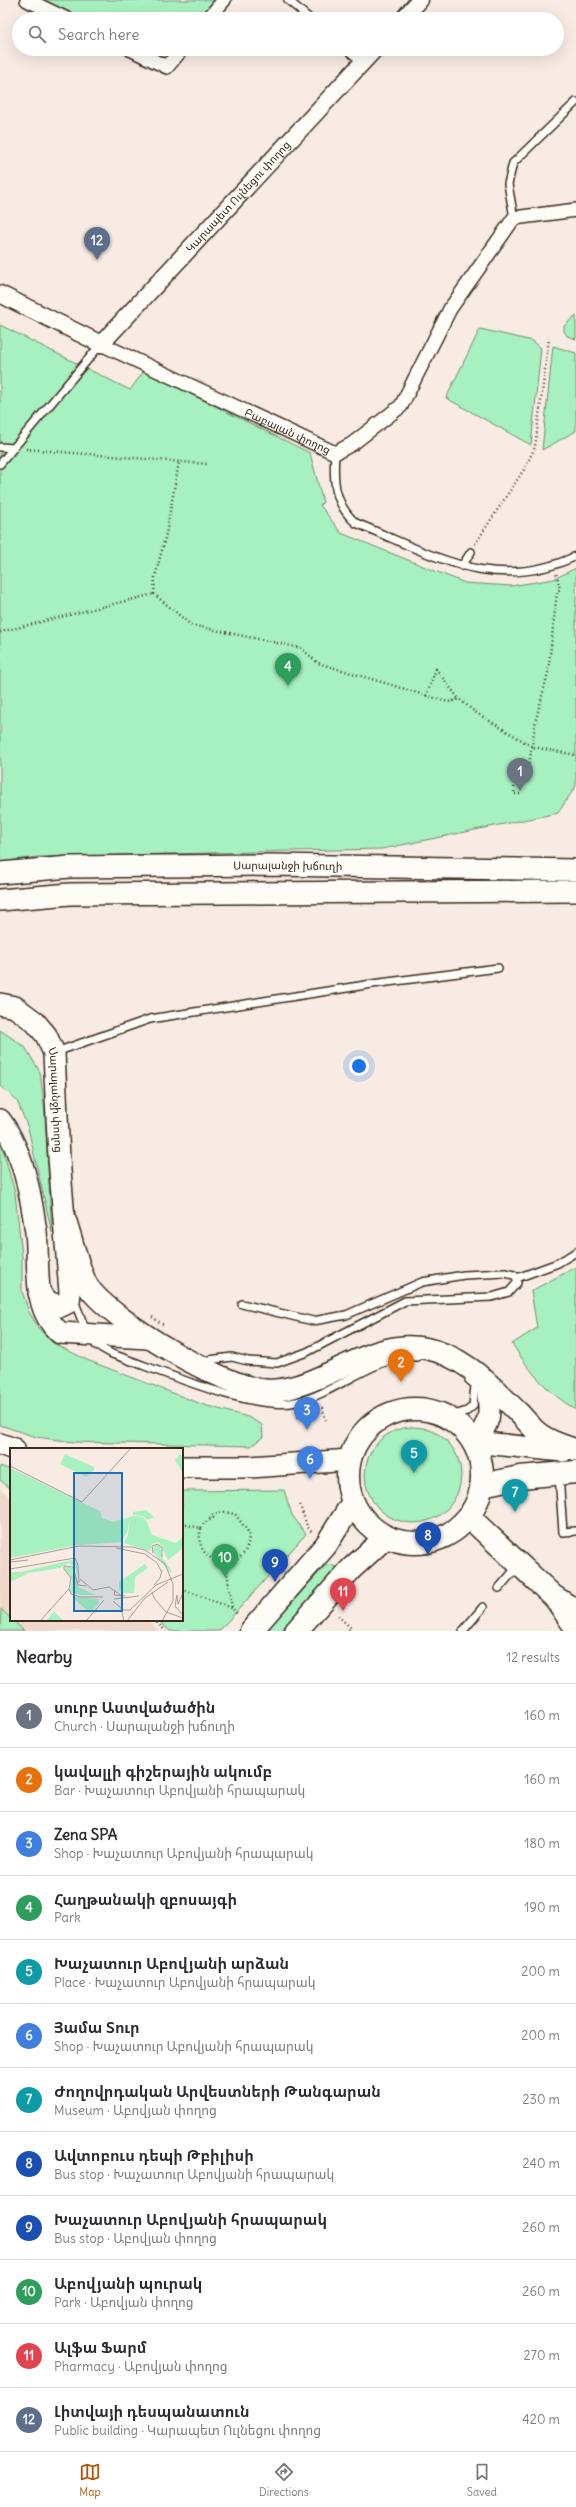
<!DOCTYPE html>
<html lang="en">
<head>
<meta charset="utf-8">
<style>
  :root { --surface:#fff; --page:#f2f2f3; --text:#2b2b33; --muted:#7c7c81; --line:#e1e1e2; --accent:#b45309 }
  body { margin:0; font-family:Delius,"Noto Sans Armenian",sans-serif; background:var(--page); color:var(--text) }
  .you { position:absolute; left:359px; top:1066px; width:14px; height:14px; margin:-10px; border:3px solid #fff; border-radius:50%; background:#1a73e8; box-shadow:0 0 0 6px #1a73e833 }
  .badge { display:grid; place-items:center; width:26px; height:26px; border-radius:50%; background:var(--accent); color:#fff; font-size:13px; font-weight:700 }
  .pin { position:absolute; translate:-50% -33px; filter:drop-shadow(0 1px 2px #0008) }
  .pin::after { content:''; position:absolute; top:21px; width:14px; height:12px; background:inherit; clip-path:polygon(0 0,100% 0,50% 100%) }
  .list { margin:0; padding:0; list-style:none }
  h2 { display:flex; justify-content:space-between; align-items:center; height:52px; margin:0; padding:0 16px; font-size:17px }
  h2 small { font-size:13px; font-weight:400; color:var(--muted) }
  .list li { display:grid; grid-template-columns:26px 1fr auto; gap:12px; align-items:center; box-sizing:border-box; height:64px; padding:0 16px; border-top:1px solid var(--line) }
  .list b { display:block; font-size:15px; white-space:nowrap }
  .list p { margin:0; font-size:13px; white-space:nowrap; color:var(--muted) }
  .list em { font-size:13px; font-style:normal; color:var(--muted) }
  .icon { flex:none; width:22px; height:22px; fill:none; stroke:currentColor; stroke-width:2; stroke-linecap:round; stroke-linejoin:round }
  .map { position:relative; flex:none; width:576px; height:1631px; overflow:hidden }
  .search { position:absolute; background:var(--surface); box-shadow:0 4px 16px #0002; left:12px; right:12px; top:12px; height:44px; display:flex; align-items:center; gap:10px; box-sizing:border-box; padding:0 14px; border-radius:22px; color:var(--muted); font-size:15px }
  .sheet { height:820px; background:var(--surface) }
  nav { display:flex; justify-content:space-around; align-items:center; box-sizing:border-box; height:56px; border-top:1px solid var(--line); background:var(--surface); font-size:11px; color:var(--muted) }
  nav a { display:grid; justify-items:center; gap:2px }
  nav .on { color:var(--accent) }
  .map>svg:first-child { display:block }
  .built { fill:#f0d7cb }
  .green { fill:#a7f0bf; stroke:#718d6e }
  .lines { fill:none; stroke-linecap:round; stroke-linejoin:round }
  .service-casing { stroke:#3b2a1e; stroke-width:10 }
  .minor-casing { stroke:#3b2a1e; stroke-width:16 }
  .tertiary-casing { stroke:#3b2a1e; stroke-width:19 }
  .primary-casing { stroke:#3b2a1e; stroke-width:24 }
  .trunk-casing { stroke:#3b2a1e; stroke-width:25 }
  .path { stroke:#3b2a1e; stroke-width:2.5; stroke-dasharray:1 3; stroke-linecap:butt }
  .service { stroke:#fdfcf7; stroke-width:7 }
  .minor { stroke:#fdfcf7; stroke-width:13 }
  .tertiary { stroke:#fdfcf7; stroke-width:16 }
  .primary { stroke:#fdfcf7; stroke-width:21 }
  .trunk { stroke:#fdfcf7; stroke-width:22 }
  .labels { text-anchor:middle; stroke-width:3; stroke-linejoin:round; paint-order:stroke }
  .street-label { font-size:11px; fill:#3b2a1e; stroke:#fdfcf7 }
  .inset-road { fill:none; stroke:#ac9e94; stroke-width:1 }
  .view { fill:#1f6fb2; fill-opacity:0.15; stroke:#1f6fb2; stroke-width:2 }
  .inset-edge { fill:none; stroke:#3b2a1e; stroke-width:2 }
</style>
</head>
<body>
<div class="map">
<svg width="576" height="1631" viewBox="0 0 576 1631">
  <rect width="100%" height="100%" fill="#f7ebe3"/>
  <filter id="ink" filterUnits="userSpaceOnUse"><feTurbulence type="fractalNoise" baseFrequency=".025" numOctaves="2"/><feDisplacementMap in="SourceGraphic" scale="8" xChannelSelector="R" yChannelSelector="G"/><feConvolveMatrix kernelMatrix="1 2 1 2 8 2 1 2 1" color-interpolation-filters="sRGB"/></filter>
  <g filter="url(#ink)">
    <path class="built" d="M 0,1488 L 11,1498 L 11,1620 L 147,1620 L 160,1631 L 0,1631 Z"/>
    <path class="green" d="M 41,0 L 215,0 L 199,19 L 80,19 Z
      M 576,315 L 576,339 L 567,336 L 564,331 L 564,326 Z
      M 0,325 L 130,390 L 144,371 L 310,453 L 323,502 L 320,505 L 341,533 L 465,583 L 511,586 L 554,579 L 576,568 L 576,786 L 558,813 L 382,849 L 37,857 L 0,862 Z
      M 480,329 L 533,341 L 541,348 L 531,445 L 446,398 Z
      M 553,346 L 576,353 L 576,431 L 542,450 Z
      M 0,1030 L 25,1047 L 40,1072 L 44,1103 L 52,1233 L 28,1128 L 17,1101 L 0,1086 Z
      M 0,1139 L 15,1193 L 22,1255 L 22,1291 L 29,1312 L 39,1329 L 53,1343 L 87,1360 L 204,1405 L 248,1417 L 262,1425 L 263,1437 L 251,1446 L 74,1442 L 36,1437 L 0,1425 Z
      M 576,1267 L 576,1410 C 545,1390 532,1374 512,1344 L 537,1328 L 531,1291 Z
      M365 1475a48 48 0 1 1 96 0a48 48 0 1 1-96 0Z
      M 0,1466 L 11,1470 L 11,1489 L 0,1480 Z
      M 284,1490 L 292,1515 L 306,1534 L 219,1631 L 170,1631 L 158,1620 L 182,1620 L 182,1491 Z
      M 330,1564 L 335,1567 L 333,1573 L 281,1631 L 266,1631 L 325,1566 Z
      M 1,1609 L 24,1631 L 0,1631 Z"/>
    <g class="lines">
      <defs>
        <path id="service" d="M 288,0 L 310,19
          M 346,49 L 363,63
          M 514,218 L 508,184 L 513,163 L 576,102
          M 0,447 L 14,448
          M 335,453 C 333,481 334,504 356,523 C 432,554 494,595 576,556
          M 0,464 L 101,344
          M 462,566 L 471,552
          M 56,1052 L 150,1019 L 372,984 L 498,968
          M 517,1278 L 558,1263 L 576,1252
          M 74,1300 L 84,1326 L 96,1345 L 112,1354 C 157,1369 252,1412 296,1402 C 338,1393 373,1355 417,1357
          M 201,1361 L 232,1357 L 248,1361 L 277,1363 L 307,1352 L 405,1301 L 492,1297 L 509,1292 L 517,1283 L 517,1278 L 514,1275 L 505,1273 L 464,1275 L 422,1282 L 346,1315 L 313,1321 L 242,1304
          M 448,1417 L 467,1411 L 473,1406 L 475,1385 L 469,1380
          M 559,1475 L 563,1532 L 576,1531
          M 499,1588 L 518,1566
          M 463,1631 L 483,1607"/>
        <g id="minor">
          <path d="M 27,0 L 67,19"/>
          <path d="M 208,19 L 224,0"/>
          <path d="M 130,49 L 167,67 L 182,49"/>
          <path id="s1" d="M 101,344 L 335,453 L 352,444 L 401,406 L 450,309 L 514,218 L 576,210"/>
        </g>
        <g id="tertiary">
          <path d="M 403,19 L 420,0"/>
          <path id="s2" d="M 0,294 L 101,344 L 375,49"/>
        </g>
        <g id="primary">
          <path id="s3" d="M 0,873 L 70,867 L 272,865 L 576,870"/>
          <path d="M 0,900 L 70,894 L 576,891"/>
          <path id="s4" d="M 0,1004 L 15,1007 L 35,1022 L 46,1035 L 54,1053 L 59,1158 L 70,1292 L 69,1302 L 61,1306 L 50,1303 L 39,1293"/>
          <path d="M 0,1120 C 23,1151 31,1195 36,1232 C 40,1267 31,1307 60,1333 L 148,1338"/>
          <path d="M 66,1222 C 71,1236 81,1278 89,1288 C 114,1322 223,1387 265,1390 C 273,1391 285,1389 293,1387 C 336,1376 377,1339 424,1348 C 464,1355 491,1386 519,1413 C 526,1420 533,1430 541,1435 C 551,1442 565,1446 576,1450"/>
          <path d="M 474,1442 L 563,1451"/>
          <path d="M 474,1442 C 493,1420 490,1412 487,1384"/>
          <path d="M 0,1444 L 14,1449"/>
          <path d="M 182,1467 L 250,1467 L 350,1460"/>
          <path d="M 553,1596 L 576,1629"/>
        </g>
        <path id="trunk" d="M348 1476a67 67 0 1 1 134 0a67 67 0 1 1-134 0Z
          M 482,1485 L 520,1477 L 576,1472
          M 469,1517 L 553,1596 L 576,1611
          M 251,1631 L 326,1545 L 353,1502
          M 296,1631 L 351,1569 L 386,1537"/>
      </defs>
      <use href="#service" class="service-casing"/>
      <use href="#minor" class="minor-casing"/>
      <use href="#tertiary" class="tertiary-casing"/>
      <use href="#primary" class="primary-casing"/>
      <use href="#trunk" class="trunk-casing"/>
      <path class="path" d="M 26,449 L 207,464
        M 475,544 L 525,468 L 535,447 L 549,338
        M 154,594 L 191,625 L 301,648 L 318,663 L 448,702 L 459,699
        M 154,594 L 155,577 L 166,534 L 179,462
        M 0,632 L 154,594
        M 426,696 L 436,669 L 459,699 L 475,712 L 533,747 L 576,755
        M 520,794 L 514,794 L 515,764 L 529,765 L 536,719 L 548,673 L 557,592 L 560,589 L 556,573
        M 152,1317 L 164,1325
        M 298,1413 L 297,1418 L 322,1408 L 326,1420
        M 300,1505 L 307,1526 L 312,1533
        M 210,1518 L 213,1514 L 224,1512 L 235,1514 L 249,1533 C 249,1550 242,1560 226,1564
        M 182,1524 L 201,1528 C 196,1548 207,1560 226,1564 L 232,1608 L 238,1615
        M 201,1528 L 204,1523 L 215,1517
        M 182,1589 L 232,1608
        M 338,1616 L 351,1628 L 348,1631
        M 154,1620 L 166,1631"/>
      <use href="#service" class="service"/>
      <use href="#minor" class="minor"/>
      <use href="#tertiary" class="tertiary"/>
      <use href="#primary" class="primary"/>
      <use href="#trunk" class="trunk"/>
    </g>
  </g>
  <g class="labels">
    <g class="street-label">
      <text dy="4" stroke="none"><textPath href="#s2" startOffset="314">Կարապետ Ուլնեցու փողոց</textPath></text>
      <text dy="4" stroke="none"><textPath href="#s1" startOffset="206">Բաբայան փողոց</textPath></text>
      <text dy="4" stroke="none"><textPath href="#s3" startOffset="288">Սարալանջի խճուղի</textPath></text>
      <text dy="4" stroke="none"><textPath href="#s4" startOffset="124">Սարալանջի փողոց</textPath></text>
    </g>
  </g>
  <g transform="translate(10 1448)">
    <rect width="173" height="173" fill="#f7ebe3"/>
    <path d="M 55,6 L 84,19 L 84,22 L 76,29 L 50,16 ZM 170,6 L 173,9 L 173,25 L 165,12 ZM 0,20 L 90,63 L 92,70 L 103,74 L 123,68 L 133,69 L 137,74 L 142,87 L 166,95 L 173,89 L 173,100 L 158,112 L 149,94 L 142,96 L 140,103 L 114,95 L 118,87 L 120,70 L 117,85 L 111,94 L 67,97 L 0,110 ZM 136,62 L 144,69 L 137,72 L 133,68 L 123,67 L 123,64 ZM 145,97 L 150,98 L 152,109 L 162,124 L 160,125 L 143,104 ZM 62,112 L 67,116 L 68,129 L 65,118 L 58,115 L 50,120 L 19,125 L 0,134 L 0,124 L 11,124 ZM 135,116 L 138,120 L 125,129 L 124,145 L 113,145 L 109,142 L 109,134 ZM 56,118 L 63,120 L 68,139 L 86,147 L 70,147 L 60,144 L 62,131 L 55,122 ZM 62,149 L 88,151 L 89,155 L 80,165 ZM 44,164 L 54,173 L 36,173 Z" fill="#a7f0bf"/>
    <path class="inset-road" d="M 0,18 L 72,54 L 121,0M 106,100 L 135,106 L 147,115 L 151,123M 143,105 L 142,98 L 148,96 L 152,100 L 152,109M 0,112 L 69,98 L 122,99 L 135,102 L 155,116 L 163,136 L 163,153 L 152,173M 0,114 L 18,112M 0,121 L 65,110 L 68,117 L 69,134 L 67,134M 70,131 L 83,142 L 99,139 L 112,148M 144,137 L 150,130 L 152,122M 76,138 L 68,137 L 63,119 L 54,118 L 54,121 L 61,130 L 59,141 L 61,146 L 70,149 L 93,149M 105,142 L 104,147 L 115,148M 142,144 L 144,150 L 156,164 L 173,170M 104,151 L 129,148M 103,153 L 113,162 L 120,162 L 146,137 L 173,126M 173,155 L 172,147 L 168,156 L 167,147 L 165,158 L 173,167M 111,161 L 114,173M 30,173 L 59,141M 76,173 L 94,152M 117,173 L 135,150 L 158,134"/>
    <path class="view" d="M 64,25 L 112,25 L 112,163 L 64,163 Z"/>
    <rect width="173" height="173" class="inset-edge"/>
  </g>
</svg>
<div class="you"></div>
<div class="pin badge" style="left:520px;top:791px;background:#6b7280">1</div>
<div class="pin badge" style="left:401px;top:1382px;background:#e8710a">2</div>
<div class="pin badge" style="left:307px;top:1430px;background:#3f7fe0">3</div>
<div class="pin badge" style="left:288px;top:686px;background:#2e9e5b">4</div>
<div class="pin badge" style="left:414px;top:1473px;background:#0f9aa8">5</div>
<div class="pin badge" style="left:310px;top:1479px;background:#3f7fe0">6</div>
<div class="pin badge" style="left:515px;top:1512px;background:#0f9aa8">7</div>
<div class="pin badge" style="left:428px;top:1555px;background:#1a4fb4">8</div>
<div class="pin badge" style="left:275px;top:1582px;background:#1a4fb4">9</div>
<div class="pin badge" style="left:225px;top:1577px;background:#2e9e5b">10</div>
<div class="pin badge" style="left:343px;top:1611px;background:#e0444e">11</div>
<div class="pin badge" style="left:97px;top:260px;background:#5c6f8a">12</div>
<div class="search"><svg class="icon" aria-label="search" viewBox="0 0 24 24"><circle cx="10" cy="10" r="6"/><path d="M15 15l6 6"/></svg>Search here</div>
</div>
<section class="sheet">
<h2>Nearby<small>12 results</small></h2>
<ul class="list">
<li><span class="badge" style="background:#6b7280">1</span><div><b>սուրբ Աստվածածին</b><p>Church · Սարալանջի խճուղի</p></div><em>160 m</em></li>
<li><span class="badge" style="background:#e8710a">2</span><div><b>կավալլի գիշերային ակումբ</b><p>Bar · Խաչատուր Աբովյանի հրապարակ</p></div><em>160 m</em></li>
<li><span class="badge" style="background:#3f7fe0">3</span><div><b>Zena SPA</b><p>Shop · Խաչատուր Աբովյանի հրապարակ</p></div><em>180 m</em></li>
<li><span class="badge" style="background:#2e9e5b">4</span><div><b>Հաղթանակի զբոսայգի</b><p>Park</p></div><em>190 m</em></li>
<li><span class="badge" style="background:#0f9aa8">5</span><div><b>Խաչատուր Աբովյանի արձան</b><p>Place · Խաչատուր Աբովյանի հրապարակ</p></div><em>200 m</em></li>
<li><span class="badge" style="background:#3f7fe0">6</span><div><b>Յամա Տուր</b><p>Shop · Խաչատուր Աբովյանի հրապարակ</p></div><em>200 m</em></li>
<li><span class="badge" style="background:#0f9aa8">7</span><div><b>Ժողովրդական Արվեստների Թանգարան</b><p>Museum · Աբովյան փողոց</p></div><em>230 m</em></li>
<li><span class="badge" style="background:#1a4fb4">8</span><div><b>Ավտոբուս դեպի Թբիլիսի</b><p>Bus stop · Խաչատուր Աբովյանի հրապարակ</p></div><em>240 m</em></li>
<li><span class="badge" style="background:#1a4fb4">9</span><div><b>Խաչատուր Աբովյանի հրապարակ</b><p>Bus stop · Աբովյան փողոց</p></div><em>260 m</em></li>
<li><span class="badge" style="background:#2e9e5b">10</span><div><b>Աբովյանի պուրակ</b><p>Park · Աբովյան փողոց</p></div><em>260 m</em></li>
<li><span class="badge" style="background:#e0444e">11</span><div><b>Ալֆա Ֆարմ</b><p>Pharmacy · Աբովյան փողոց</p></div><em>270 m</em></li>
<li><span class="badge" style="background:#5c6f8a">12</span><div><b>Լիտվայի դեսպանատուն</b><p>Public building · Կարապետ Ուլնեցու փողոց</p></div><em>420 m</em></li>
</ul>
</section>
<nav>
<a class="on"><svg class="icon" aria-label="map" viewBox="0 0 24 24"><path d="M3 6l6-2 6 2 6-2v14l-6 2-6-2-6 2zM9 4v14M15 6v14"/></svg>Map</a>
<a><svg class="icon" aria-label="directions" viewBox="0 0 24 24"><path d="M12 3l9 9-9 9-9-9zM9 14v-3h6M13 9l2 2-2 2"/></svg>Directions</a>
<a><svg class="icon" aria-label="saved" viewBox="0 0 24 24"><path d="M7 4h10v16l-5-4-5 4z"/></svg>Saved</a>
</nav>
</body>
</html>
